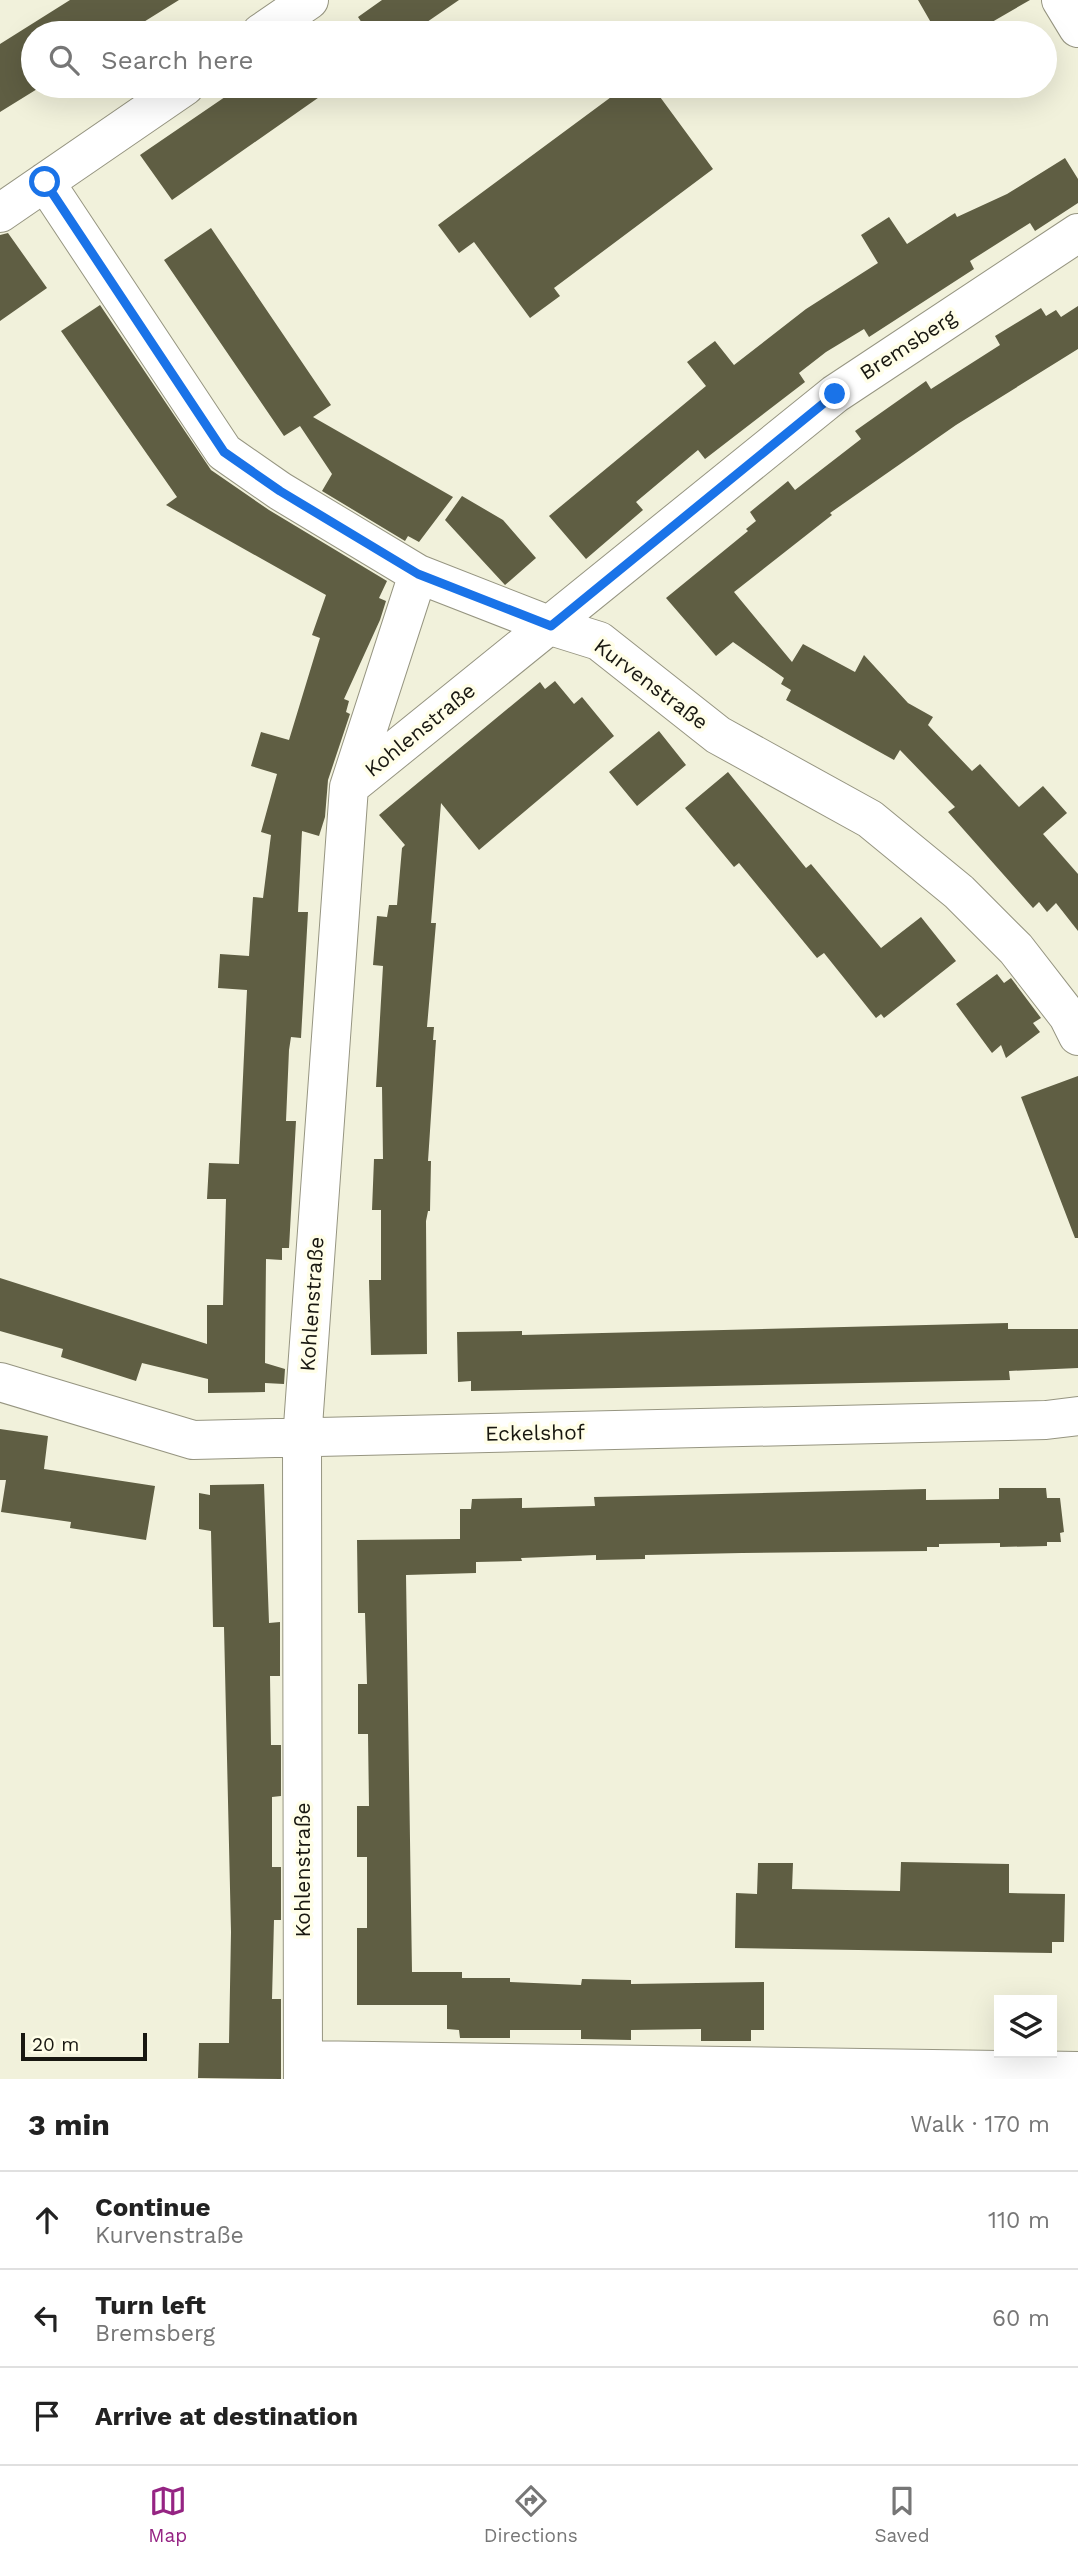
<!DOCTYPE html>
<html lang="en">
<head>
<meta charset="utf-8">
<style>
  :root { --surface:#fff; --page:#f6f6f6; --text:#222; --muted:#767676; --line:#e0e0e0; --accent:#952483 }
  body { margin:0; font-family:"Work Sans",sans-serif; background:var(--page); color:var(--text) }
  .controls { position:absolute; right:21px; bottom:21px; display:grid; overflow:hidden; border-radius:0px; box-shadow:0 7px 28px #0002 }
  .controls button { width:63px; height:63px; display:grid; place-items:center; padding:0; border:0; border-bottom:2px solid var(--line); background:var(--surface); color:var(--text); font:35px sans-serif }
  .scale { position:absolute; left:21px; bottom:18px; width:126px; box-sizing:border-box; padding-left:7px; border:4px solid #181710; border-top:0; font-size:19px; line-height:24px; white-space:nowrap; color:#181710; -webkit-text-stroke:5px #fffee8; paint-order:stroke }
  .stop { position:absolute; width:21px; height:21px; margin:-16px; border:5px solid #1a73e8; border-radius:50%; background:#fff }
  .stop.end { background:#1a73e8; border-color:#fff; box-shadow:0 2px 7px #0008 }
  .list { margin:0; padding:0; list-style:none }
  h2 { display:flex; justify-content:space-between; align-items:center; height:91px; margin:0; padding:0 28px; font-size:30px }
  h2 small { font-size:23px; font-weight:400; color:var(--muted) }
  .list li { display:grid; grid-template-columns:46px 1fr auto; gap:21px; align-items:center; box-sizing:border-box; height:98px; padding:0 28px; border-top:2px solid var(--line) }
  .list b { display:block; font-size:26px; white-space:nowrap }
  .list p { margin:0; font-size:23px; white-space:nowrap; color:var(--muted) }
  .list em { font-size:23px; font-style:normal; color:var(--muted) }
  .icon { flex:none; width:38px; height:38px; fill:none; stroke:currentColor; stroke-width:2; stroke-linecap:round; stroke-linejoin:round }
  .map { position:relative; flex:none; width:1078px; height:2079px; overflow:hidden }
  .search { position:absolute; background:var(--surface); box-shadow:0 7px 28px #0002; left:21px; right:21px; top:21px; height:77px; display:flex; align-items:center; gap:18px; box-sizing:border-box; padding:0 24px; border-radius:38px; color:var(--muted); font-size:26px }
  .sheet { height:385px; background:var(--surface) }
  nav { display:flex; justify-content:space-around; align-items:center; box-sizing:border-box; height:98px; border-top:2px solid var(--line); background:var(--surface); font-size:19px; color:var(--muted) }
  nav a { display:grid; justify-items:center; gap:4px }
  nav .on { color:var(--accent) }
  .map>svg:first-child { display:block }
  .building { fill:#5f5e43 }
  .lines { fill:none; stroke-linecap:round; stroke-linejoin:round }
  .minor-casing { stroke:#969581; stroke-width:40 }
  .minor { stroke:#fff; stroke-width:38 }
  .route { stroke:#1a73e8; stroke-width:9 }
  .labels { text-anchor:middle; stroke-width:7; stroke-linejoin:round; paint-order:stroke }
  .street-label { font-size:21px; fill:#181710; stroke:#fffee8 }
</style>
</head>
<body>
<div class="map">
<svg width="1078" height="2079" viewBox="0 0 1078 2079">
  <rect width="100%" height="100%" fill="#f1f1db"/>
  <path class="building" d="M 70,0 L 179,0 L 126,33 L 33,33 L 33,86 L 42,86 L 0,112 L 0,44 Z
    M 382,0 L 459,0 L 411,33 L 346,33 L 362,23 L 358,17 Z
    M 918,0 L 1030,0 L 973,33 L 937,33 Z
    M 241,86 L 256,86 L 261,93 L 272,86 L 335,86 L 172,200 L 140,155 Z
    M 626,86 L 652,86 L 713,169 L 554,288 L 560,296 L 530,318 L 474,242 L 459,253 L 438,225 Z
    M 1065,158 L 1078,179 L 1078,203 L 1035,231 L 1030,223 L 970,261 L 974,269 L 869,337 L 864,329 L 826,352 L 799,373 L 805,382 L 705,459 L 698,450 L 636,502 L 643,510 L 586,559 L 549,516 L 706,386 L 687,362 L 715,341 L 734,365 L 806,309 L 878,263 L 861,235 L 889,217 L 907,244 L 955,213 L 957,217 L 1007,194 Z
    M 211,228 L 331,405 L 313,417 L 453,497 L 419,542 L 408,536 L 405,541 L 322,491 L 332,474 L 300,426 L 284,436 L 164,260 Z
    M 8,233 L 47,288 L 0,321 L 0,235 Z
    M 100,305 L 211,470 L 269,510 L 387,581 L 379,598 L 386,601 L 380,620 L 344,699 L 349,701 L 346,712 L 350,714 L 328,780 L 325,817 L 319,836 L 302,831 L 298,912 L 308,912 L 301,1038 L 291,1037 L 289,1050 L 286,1121 L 296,1121 L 289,1248 L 282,1248 L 282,1260 L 266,1259 L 265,1363 L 285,1369 L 284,1384 L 265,1383 L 265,1392 L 208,1393 L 208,1379 L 142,1363 L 136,1381 L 61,1357 L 63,1349 L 0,1331 L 0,1278 L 207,1344 L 207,1305 L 223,1305 L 226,1199 L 207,1199 L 209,1163 L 239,1164 L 247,990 L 218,988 L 220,954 L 249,956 L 253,897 L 263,898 L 271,835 L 261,832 L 277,774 L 251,766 L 261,732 L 289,740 L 320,638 L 312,635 L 326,595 L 166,505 L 177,497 L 61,331 Z
    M 1078,306 L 1078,349 L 956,425 L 830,513 L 832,515 L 734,592 L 792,662 L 803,644 L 855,672 L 864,655 L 908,703 L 933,717 L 928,725 L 972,771 L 980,764 L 1019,807 L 1043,786 L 1067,813 L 1043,834 L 1078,874 L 1078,931 L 1056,903 L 1047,912 L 1039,902 L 1033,908 L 948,812 L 955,807 L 900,750 L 894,760 L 786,700 L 791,690 L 781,684 L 784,678 L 733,642 L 716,656 L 666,598 L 748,531 L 746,529 L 756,521 L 750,512 L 788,481 L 795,490 L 861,439 L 855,431 L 926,381 L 931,389 L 1000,345 L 995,336 L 1041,308 L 1046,316 L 1056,310 L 1061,317 Z
    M 462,496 L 503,520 L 536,558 L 505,585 L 445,520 Z
    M 555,681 L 574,704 L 582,697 L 614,736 L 479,850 L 441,803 L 431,923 L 436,923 L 427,1027 L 434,1027 L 433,1040 L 436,1040 L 428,1161 L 431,1161 L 430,1211 L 428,1211 L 426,1221 L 427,1354 L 371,1355 L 369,1280 L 381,1280 L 381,1210 L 372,1210 L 374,1159 L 383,1159 L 382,1087 L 376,1087 L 383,966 L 373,965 L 377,916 L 387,917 L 389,905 L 397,905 L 402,848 L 405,845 L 379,815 L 540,682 L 545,689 Z
    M 659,731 L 686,765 L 637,806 L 609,772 Z
    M 728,772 L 806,868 L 811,864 L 881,948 L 921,917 L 956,961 L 884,1018 L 881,1014 L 876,1018 L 824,953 L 817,958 L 739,863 L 734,867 L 685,808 Z
    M 997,974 L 1004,983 L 1011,978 L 1041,1018 L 1033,1023 L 1040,1032 L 1006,1058 L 1001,1045 L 992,1053 L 956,1004 Z
    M 1078,1076 L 1078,1238 L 1075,1238 L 1021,1097 Z
    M 1008,1323 L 1008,1329 L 1078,1329 L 1078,1368 L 1009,1371 L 1010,1380 L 471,1391 L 471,1381 L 458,1382 L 457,1332 L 522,1331 L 522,1335 Z
    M 0,1429 L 48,1436 L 44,1469 L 155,1486 L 146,1540 L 70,1528 L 71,1522 L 1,1512 L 6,1480 L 0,1480 Z
    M 264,1484 L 269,1623 L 280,1622 L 280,1676 L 270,1676 L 271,1745 L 281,1745 L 281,1796 L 272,1797 L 272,1867 L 281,1867 L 281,1920 L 274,1920 L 272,1999 L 281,1999 L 281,2079 L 198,2078 L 199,2043 L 229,2043 L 231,1932 L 224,1627 L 213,1627 L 211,1531 L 199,1529 L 199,1493 L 210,1495 L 210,1485 Z
    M 999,1488 L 1046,1488 L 1047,1498 L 1060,1498 L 1064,1532 L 1060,1533 L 1061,1542 L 1047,1542 L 1047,1546 L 1000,1547 L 1000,1543 L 939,1544 L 939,1547 L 927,1547 L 927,1551 L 742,1553 L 645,1555 L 645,1559 L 596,1560 L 596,1555 L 521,1558 L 522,1561 L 476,1562 L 476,1573 L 406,1575 L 412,1972 L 462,1972 L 462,1978 L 510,1978 L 510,1982 L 581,1985 L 582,1979 L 631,1980 L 631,1984 L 764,1982 L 764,2030 L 751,2030 L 751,2041 L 701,2041 L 701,2029 L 631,2030 L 631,2040 L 581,2039 L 581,2030 L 510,2030 L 510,2038 L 460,2038 L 459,2030 L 447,2029 L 447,2005 L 357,2005 L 357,1928 L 367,1928 L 367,1857 L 357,1857 L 357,1806 L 369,1806 L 368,1734 L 358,1734 L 358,1684 L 367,1684 L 365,1613 L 358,1613 L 357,1540 L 460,1539 L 460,1509 L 471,1509 L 472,1499 L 522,1498 L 522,1508 L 595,1506 L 594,1497 L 926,1489 L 926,1500 L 999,1499 Z
    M 901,1862 L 1009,1864 L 1009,1893 L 1065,1894 L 1064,1942 L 1052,1942 L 1052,1953 L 735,1948 L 736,1893 L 757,1894 L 758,1863 L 793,1863 L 792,1889 L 900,1891 Z"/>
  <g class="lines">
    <defs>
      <path id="minor" d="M 1061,0 L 1078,28
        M 261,33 L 309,0
        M 45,182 L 224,452 L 280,491 L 418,574 L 551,626 L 599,641 L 718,735 L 870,819 L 959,892 L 1016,949 L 1068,1016 L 1078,1036
        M 0,213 L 185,86
        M 349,787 L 418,574
        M 0,1382 L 193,1440 L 1046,1420 L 1078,1416
        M 304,2060 L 1078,2071
        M 303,2079 L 302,1440 L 349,787 L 835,394 L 1078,233"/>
    </defs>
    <use href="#minor" class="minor-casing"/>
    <use href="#minor" class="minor"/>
  </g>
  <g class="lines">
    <path class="route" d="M 45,182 L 224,452 L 280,491 L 418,574 L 551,626 L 835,394"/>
  </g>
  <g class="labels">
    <g class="street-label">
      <text transform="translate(908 345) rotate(-33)" y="7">Bremsberg</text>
      <text transform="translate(651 684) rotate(37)" y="7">Kurvenstraße</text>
      <text transform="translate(420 730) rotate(-39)" y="7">Kohlenstraße</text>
      <text transform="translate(312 1304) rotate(-86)" y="7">Kohlenstraße</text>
      <text transform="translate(535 1433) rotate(-1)" y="7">Eckelshof</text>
      <text transform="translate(303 1870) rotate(-90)" y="7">Kohlenstraße</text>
    </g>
  </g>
</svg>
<div class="controls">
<button><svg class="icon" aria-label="layers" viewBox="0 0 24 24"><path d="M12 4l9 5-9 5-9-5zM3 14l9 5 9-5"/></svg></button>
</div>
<div class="scale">20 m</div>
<div class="stop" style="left:45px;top:182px"></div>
<div class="stop end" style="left:835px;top:394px"></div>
<div class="search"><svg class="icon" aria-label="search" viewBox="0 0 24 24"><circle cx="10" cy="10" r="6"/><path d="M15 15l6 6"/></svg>Search here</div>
</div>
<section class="sheet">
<h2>3 min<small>Walk · 170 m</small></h2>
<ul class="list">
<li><svg class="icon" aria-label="ahead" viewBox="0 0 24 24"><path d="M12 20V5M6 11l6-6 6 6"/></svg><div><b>Continue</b><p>Kurvenstraße</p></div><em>110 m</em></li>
<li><svg class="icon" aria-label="left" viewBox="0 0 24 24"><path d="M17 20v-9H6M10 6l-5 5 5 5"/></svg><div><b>Turn left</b><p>Bremsberg</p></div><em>60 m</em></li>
<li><svg class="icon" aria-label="arrive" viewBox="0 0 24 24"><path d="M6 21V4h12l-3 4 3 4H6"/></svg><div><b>Arrive at destination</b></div></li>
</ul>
</section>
<nav>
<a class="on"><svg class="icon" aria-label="map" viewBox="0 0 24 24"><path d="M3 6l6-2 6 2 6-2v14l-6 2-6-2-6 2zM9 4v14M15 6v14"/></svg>Map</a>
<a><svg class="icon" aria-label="directions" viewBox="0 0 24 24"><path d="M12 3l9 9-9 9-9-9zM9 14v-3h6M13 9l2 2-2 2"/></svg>Directions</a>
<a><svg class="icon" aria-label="saved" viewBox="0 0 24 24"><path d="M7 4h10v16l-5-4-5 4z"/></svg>Saved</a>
</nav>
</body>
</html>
